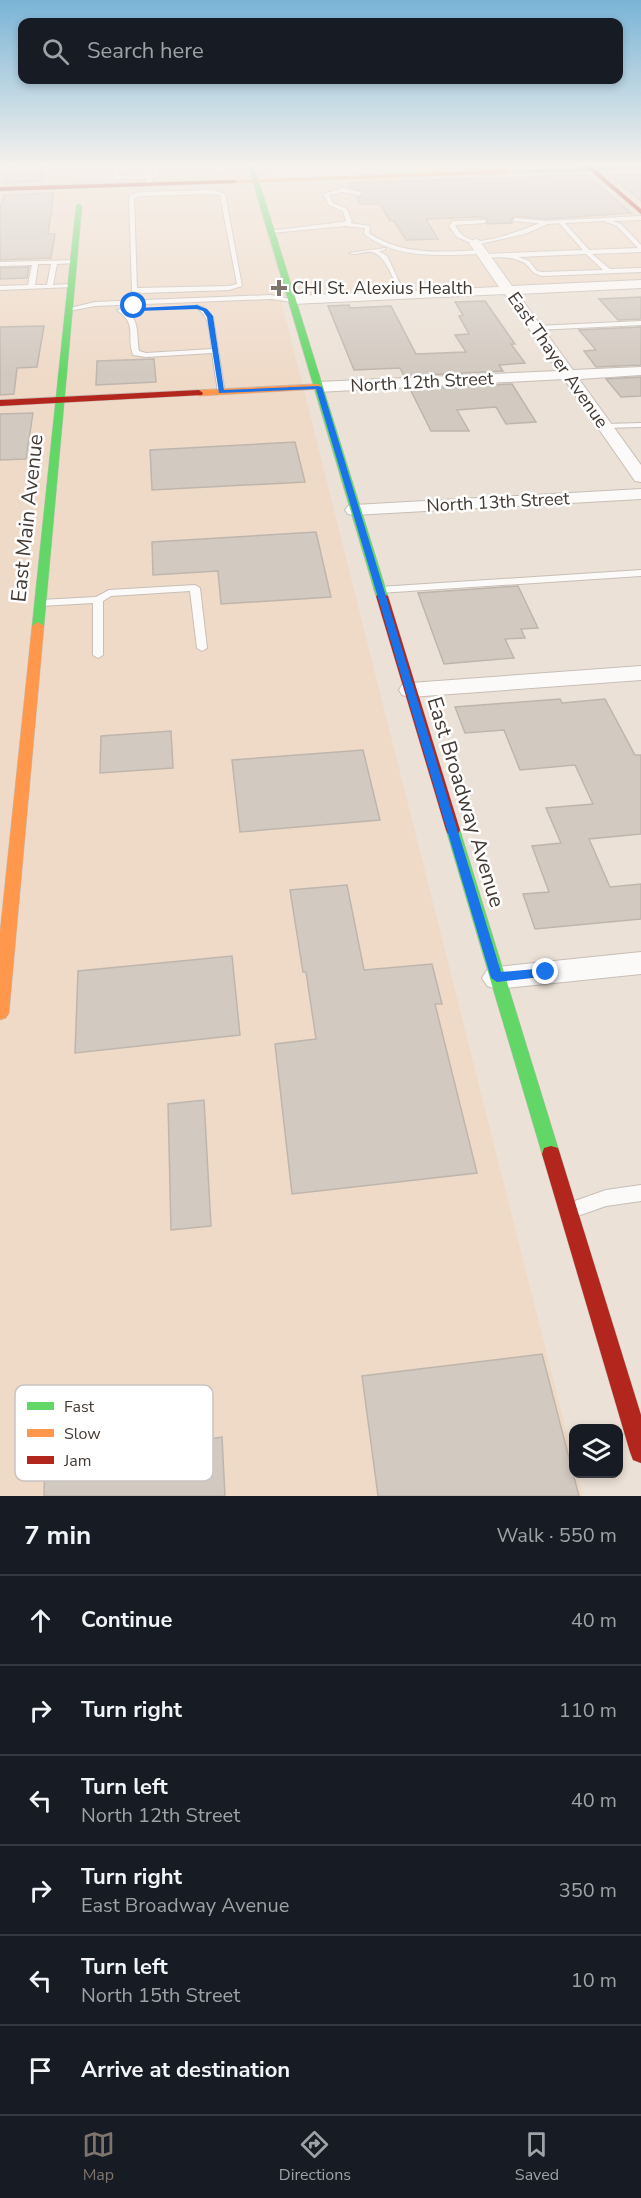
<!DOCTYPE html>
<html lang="en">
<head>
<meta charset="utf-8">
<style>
  :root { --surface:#171b24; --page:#20242c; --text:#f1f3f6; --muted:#9ea1a6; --line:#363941; --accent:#7e746c }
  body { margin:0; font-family:"Nunito Sans",sans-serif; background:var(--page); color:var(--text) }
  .controls { position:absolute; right:18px; bottom:18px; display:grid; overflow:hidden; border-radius:12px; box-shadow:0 3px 9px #0003 }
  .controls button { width:54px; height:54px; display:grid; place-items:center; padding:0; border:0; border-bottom:2px solid var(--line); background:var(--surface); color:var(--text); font:30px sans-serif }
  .stop { position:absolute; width:18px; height:18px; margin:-14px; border:4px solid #1a73e8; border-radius:50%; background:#fff }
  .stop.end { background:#1a73e8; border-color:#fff; box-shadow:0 2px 6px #0008 }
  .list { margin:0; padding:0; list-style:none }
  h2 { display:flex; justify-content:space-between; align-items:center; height:78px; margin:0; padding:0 24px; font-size:26px }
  h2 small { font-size:20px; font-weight:400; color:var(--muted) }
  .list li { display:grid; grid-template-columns:39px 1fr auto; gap:18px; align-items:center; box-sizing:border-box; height:90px; padding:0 24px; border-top:2px solid var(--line) }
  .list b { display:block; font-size:22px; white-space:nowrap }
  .list p { margin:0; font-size:20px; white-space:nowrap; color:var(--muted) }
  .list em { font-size:20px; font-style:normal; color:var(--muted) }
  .icon { flex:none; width:33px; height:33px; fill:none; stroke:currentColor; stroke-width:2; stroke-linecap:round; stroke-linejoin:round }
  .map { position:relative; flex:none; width:641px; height:1496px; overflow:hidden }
  .search { position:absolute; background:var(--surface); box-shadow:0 3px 9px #0003; left:18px; right:18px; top:18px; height:66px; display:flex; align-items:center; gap:15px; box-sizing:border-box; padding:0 21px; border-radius:12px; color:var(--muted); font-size:22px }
  .sheet { height:618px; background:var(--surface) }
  nav { display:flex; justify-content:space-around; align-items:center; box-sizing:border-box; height:84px; border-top:2px solid var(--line); background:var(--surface); font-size:16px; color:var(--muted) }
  nav a { display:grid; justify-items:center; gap:3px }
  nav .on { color:var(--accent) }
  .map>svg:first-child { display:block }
  .built { fill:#efdac8 }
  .building { fill:#d2c9c0; stroke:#beb6ad; stroke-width:1.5 }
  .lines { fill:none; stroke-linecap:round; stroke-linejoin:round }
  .lane-casing { stroke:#c7beb6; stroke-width:2 }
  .street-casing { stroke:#c7beb6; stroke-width:2 }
  .fast-casing { stroke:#c7beb6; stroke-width:1 }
  .slow-casing { stroke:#c7beb6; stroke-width:1 }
  .jam-casing { stroke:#c7beb6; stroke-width:1 }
  .lane { fill:#fcfaf9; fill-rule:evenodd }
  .street { fill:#fcfaf9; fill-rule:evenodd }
  .fast { fill:#63d668; fill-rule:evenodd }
  .slow { fill:#ff974d; fill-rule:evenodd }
  .jam { fill:#b3261e; fill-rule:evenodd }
  .route { fill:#1a73e8 }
  .poi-dot { fill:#7e746c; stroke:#fff; stroke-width:2 }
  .labels { text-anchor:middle; stroke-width:5; stroke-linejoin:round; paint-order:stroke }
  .far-poi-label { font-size:18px; fill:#433a33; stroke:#fff; text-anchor:start }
  .far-street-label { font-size:18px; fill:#433a33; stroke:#fff }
  .street-label { font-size:21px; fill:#433a33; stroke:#fff }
  .key { fill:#fff; stroke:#c7c4c2; stroke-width:1.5 }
  .key-label { font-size:16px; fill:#433a33 }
</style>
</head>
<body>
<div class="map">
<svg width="641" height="1496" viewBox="0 0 641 1496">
  <rect width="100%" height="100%" fill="#ece1d6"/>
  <path class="built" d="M 0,165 L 270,165 L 273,175 L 272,182 L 641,170 L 641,213 L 633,214 L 641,222 L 641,281 L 280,296 L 573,1458 L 574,1474 L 577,1474 L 583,1496 L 0,1496 Z"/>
  <path class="building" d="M 45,165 L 42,181 L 5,183 L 10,166 Z
    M 641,174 L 641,201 L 610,175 Z
    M 588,175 L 631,213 L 546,219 L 515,216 L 511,220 L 512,223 L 487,224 L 487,218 L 476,217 L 426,219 L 438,239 L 406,240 L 394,221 L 390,221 L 380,204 L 360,204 L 356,197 L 360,197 L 364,192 L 351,188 L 348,183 Z
    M 54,193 L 48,234 L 55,234 L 51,258 L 0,260 L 0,209 L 4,195 Z
    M 29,267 L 27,278 L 0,279 L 0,268 Z
    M 641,297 L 641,319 L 618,320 L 599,299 Z
    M 485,301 L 515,344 L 511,344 L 525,363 L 499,365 L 503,371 L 404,376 L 400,368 L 354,370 L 328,306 L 349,305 L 350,308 L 391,306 L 416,354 L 466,352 L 455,335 L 469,334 L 459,316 L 463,315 L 455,302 Z
    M 44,326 L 37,367 L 17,368 L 14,394 L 0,395 L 0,327 Z
    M 641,327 L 641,365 L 596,367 L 584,351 L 596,350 L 579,330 Z
    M 154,359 L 156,382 L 96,385 L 97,361 Z
    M 641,377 L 641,396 L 621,397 L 606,379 Z
    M 512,384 L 536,422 L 506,424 L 496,407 L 457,410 L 469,431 L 431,431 L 410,389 Z
    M 33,413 L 26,459 L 0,460 L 0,414 Z
    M 295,442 L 305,482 L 152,490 L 150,450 Z
    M 316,532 L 331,597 L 221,604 L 218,571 L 153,575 L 152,542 Z
    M 518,586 L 538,628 L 521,629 L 525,638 L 505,639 L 514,658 L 444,664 L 418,593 Z
    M 560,699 L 562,703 L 605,699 L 635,755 L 641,755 L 641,834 L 589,839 L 610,887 L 641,884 L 641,919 L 535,929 L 523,894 L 549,892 L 532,846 L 561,843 L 546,808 L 593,804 L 575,765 L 520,770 L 504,730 L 465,733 L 455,707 Z
    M 171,731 L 173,768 L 100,773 L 101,736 Z
    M 363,750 L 380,820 L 240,832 L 232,760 Z
    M 347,885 L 364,970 L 432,964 L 442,1004 L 435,1004 L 477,1173 L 292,1194 L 275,1044 L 316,1039 L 306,972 L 303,972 L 290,890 Z
    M 232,956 L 240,1035 L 75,1053 L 78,971 Z
    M 204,1100 L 211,1226 L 171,1230 L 168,1104 Z
    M 542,1354 L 579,1496 L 378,1496 L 362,1376 Z
    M 222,1437 L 225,1496 L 44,1496 L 45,1461 Z"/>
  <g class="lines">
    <defs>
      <path id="lane" d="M 81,165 L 116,165 L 119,176 L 154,174 L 153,165 L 158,165 L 160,175 L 152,178 L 152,184 L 149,186 L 146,184 L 146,179 L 115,179 L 112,167 L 83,168 Z
        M 214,165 L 219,165 L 220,174 L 215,173 Z
        M 343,188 L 362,193 L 359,195 L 343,192 L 329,195 L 333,203 L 347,209 L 352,221 L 350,223 L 370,226 L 369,233 C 402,256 443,252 481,250 L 484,252 L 481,254 C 441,255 398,260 364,234 L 365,228 L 345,226 L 271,233 L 268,231 L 343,222 L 346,221 L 343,211 L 329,205 L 323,194 Z
        M 213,190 L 225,194 L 242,286 L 229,290 L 143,293 L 132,291 L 129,196 L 139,192 ZM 213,194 L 220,195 L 237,284 L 229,286 L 137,288 L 134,198 L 140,196 Z
        M 641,216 L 641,220 L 612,221 L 621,224 L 641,245 L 641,252 L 592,254 L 610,269 L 641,268 L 641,272 L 542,276 C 529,272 532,268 523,262 C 510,256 499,257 485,258 L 482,256 L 485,254 L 583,250 L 559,223 L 548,224 L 525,234 L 475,245 L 457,237 L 449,226 L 453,221 L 486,220 L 484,223 L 455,225 C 458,232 466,240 476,241 C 489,242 527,229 539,223 L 513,221 L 515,218 L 546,221 ZM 604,221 L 617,226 L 638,248 L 589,250 L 565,223 ZM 586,254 L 603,270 L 542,272 L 537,271 L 529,261 L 518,257 Z
        M 385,248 L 385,250 L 379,251 L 387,256 L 406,296 L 401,295 C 394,283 387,256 372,252 C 364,251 356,256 349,253 Z
        M 76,260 L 74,263 L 57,264 L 53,285 L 71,284 L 73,285 L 73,287 L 0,290 L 0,286 L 28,285 L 32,265 L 0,266 L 0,262 ZM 38,264 L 51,264 L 47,285 L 35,285 Z
        M 271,295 L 295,300 L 292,302 L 271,299 L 95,306 L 69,311 L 66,309 L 95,302 Z
        M 197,305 L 205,308 L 213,317 L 225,394 L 218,392 L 212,353 L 146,357 L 133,355 C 126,334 138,325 117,310 L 122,309 C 141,317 136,335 139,351 L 146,353 L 212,349 C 209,334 211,314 195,308 L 195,306 Z
        M 641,321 L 641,325 L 536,330 L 533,328 L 536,326 Z
        M 641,423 L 641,427 L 605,428 L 601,426 L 605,424 Z
        M 641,570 L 641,576 L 379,593 L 374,590 L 379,587 Z
        M 195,585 L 200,588 L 207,648 L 202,651 L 197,648 L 190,591 L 111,596 L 103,601 L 103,655 L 98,658 L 93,655 L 93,603 L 40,606 L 35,603 L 40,600 L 96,597 L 109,590 Z
        M 641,1185 L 641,1201 L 606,1206 L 575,1217 L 569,1215 L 566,1209 L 569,1203 L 606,1190 Z"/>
      <path id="street" d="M 415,165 L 425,165 L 432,174 L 423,176 Z
        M 475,239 L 479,240 L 512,286 L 641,280 L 641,288 L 518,294 L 573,370 L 641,367 L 641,375 L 579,379 L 641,465 L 641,482 L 635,481 L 564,379 L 318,392 L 310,387 L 318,382 L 558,371 L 505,294 L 292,304 L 285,300 L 292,296 L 499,287 L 469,243 Z
        M 641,489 L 641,499 L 354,515 L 348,514 L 345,510 L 348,506 L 354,505 Z
        M 641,666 L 641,680 L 410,697 L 402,695 L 399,690 L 402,685 L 410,683 Z
        M 641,952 L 641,974 L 497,989 L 487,986 L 482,978 L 487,970 L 497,967 Z"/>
      <path id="fast" d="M 248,165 L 254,165 L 388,596 L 386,598 L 378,598 L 376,596 Z
        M 641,165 L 641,169 L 514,173 L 511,171 Z
        M 79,204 L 82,206 L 44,626 L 38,630 L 32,626 L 76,206 Z
        M 453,825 L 458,826 L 460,830 L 560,1154 L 558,1160 L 551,1162 L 544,1160 L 542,1154 L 446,830 L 448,826 Z"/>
      <path id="slow" d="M 508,170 L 510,173 L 235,183 L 232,181 Z
        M 318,384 L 322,387 L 321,389 L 199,396 L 195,393 L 199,390 Z
        M 38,622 L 44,626 L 9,1013 L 6,1018 L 0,1020 L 0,932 L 32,626 Z"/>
      <path id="jam" d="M 584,165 L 590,165 L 641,209 L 641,214 Z
        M 237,180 L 235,183 L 0,191 L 0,187 Z
        M 199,390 L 203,393 L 202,395 L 0,406 L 0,400 Z
        M 382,593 L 388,596 L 460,830 L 458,834 L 448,834 L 446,830 L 376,596 Z
        M 551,1146 L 558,1148 L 560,1154 L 641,1415 L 641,1463 L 633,1460 L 630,1452 L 542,1154 L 544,1148 Z"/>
    </defs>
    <use href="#lane" class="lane-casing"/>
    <use href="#street" class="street-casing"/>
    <use href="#fast" class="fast-casing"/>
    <use href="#slow" class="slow-casing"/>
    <use href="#jam" class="jam-casing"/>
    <use href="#lane" class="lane"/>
    <use href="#street" class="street"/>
    <use href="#fast" class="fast"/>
    <use href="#slow" class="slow"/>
    <use href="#jam" class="jam"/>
  </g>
  <linearGradient id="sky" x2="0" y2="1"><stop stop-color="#79b4d6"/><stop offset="0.44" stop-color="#f6f2ed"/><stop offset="1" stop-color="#f6f2ed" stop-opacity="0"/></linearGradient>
  <rect width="641" height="374" fill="url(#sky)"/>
  <path class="route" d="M 132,305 L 138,308 L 197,305 L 207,309 L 213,316 L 224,390 L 318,386 L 322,387 L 501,972 L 546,968 L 550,969 L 550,976 L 497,982 L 491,978 L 316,389 L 219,393 L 207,317 L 203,311 L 197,309 L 137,311 Z"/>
  <path class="poi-dot" d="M276 279h6v6h6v6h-6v6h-6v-6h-6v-6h6z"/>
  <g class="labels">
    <g class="far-poi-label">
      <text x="292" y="294">CHI St. Alexius Health</text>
    </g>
    <g class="far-street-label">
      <text transform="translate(558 360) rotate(55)" y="6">East Thayer Avenue</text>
      <text transform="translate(422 382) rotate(-3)" y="6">North 12th Street</text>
      <text transform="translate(498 502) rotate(-3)" y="6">North 13th Street</text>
    </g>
    <g class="street-label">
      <text transform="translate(27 518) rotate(-84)" y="7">East Main Avenue</text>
      <text transform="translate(466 802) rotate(73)" y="7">East Broadway Avenue</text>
    </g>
  </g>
  <rect x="15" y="1385" width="198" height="96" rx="9" class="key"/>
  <rect x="27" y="1402" width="27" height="8" fill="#63d668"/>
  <rect x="27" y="1429" width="27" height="8" fill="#ff974d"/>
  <rect x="27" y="1456" width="27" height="8" fill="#b3261e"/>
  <g class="key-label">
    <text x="64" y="1412">Fast</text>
    <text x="64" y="1439">Slow</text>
    <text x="64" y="1466">Jam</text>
  </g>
</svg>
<div class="controls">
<button><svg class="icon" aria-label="layers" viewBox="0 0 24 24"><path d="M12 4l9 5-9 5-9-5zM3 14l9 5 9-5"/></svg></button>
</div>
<div class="stop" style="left:134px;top:306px"></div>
<div class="stop end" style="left:546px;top:972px"></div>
<div class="search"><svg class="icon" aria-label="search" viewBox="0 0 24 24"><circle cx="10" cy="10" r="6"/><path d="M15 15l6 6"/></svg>Search here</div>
</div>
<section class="sheet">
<h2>7 min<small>Walk · 550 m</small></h2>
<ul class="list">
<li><svg class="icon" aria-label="ahead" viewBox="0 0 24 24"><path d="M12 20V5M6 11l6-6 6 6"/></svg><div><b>Continue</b></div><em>40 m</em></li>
<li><svg class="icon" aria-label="right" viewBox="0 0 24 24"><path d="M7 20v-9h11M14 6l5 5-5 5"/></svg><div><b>Turn right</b></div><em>110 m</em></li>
<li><svg class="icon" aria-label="left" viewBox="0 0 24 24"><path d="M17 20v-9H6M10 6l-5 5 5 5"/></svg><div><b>Turn left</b><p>North 12th Street</p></div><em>40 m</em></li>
<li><svg class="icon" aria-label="right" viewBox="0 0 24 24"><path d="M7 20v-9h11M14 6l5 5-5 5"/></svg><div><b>Turn right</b><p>East Broadway Avenue</p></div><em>350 m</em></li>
<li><svg class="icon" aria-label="left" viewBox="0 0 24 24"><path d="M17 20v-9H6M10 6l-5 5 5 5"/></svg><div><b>Turn left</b><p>North 15th Street</p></div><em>10 m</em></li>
<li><svg class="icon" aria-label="arrive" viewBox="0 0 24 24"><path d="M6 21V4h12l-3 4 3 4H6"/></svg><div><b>Arrive at destination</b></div></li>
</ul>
</section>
<nav>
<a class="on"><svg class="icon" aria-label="map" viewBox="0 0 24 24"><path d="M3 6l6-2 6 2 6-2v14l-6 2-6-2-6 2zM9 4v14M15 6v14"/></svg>Map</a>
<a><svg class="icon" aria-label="directions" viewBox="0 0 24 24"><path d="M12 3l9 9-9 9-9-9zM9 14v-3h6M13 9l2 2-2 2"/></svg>Directions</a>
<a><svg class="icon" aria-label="saved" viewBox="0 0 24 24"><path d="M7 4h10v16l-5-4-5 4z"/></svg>Saved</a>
</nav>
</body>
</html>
